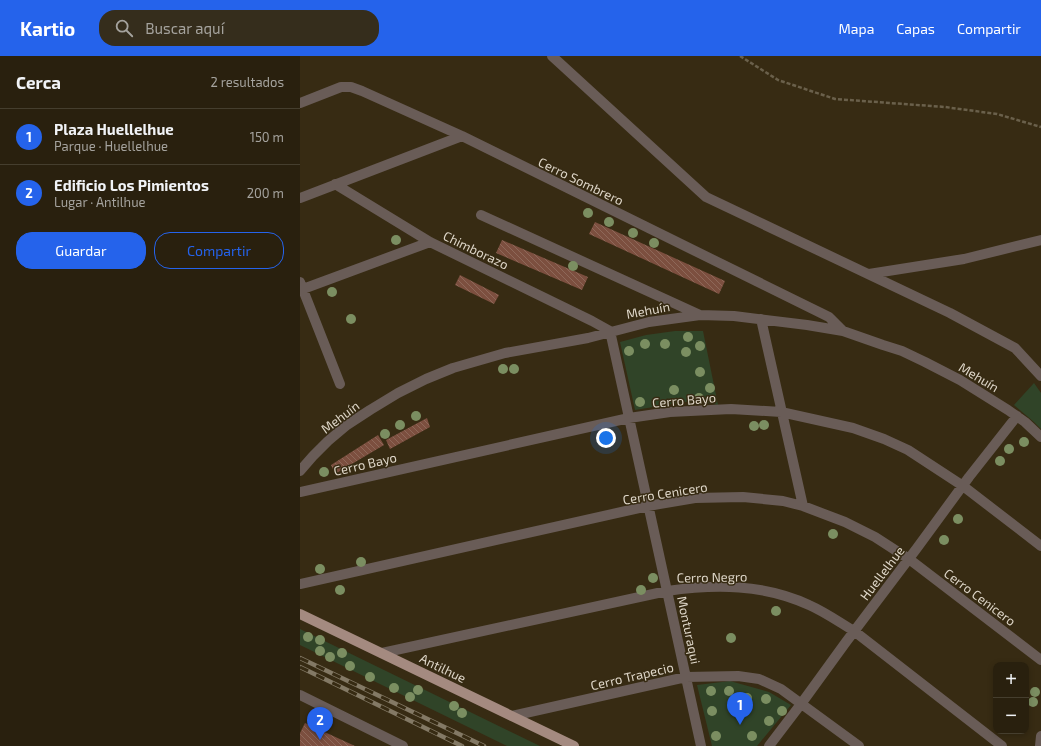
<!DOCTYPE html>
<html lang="es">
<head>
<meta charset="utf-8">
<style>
  :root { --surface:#29200e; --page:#352d1c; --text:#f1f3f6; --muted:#a5a39e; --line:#453e2e; --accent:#2563eb }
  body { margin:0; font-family:"Exo 2",sans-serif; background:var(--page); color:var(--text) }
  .controls { position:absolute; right:12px; bottom:12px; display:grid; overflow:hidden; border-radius:8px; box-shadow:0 2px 6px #0003 }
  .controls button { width:36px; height:36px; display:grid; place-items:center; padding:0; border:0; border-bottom:1px solid var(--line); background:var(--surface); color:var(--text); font:20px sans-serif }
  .you { position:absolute; left:306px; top:382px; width:14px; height:14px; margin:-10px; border:3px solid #fff; border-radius:50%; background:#1a73e8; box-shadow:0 0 0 6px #1a73e833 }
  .badge { display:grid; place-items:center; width:26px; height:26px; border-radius:50%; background:var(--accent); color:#fff; font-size:13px; font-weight:700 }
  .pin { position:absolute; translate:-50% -33px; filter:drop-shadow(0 1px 2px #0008) }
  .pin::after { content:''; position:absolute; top:21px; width:14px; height:12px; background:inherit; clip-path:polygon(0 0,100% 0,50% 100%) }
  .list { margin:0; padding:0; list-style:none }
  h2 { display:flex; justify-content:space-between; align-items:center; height:52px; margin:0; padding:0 16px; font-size:17px }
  h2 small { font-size:13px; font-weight:400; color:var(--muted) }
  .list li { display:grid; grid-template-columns:26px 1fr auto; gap:12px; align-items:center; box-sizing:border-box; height:56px; padding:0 16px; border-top:1px solid var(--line) }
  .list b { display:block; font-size:15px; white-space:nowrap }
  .list p { margin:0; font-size:13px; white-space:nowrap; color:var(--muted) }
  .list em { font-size:13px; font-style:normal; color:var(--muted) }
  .actions { display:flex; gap:8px; padding:12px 16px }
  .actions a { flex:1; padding:9px 0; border:1px solid var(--accent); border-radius:16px; text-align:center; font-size:14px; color:var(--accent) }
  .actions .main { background:var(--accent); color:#fff }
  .icon { flex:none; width:22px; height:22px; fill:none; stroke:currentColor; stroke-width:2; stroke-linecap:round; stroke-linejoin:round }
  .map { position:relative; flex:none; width:741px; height:690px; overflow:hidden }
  header { display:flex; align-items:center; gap:24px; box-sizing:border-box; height:56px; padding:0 20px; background:var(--accent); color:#fff }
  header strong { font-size:19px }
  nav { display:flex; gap:22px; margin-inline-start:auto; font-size:14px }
  .search { width:280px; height:36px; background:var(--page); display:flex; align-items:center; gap:10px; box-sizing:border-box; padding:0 14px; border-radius:16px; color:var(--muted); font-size:15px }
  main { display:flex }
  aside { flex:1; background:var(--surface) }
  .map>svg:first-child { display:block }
  .green { fill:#304428 }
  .building { fill:url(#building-back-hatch) }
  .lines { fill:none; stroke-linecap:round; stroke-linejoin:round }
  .path { stroke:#6a604b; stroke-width:2.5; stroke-dasharray:4 2; stroke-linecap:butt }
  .minor { stroke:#695c57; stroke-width:10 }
  .major { stroke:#a48a80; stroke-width:10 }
  .rail-casing { stroke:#837965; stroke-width:4.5 }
  .rail { stroke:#372b13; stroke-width:3; stroke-dasharray:9; stroke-linecap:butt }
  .tree { fill:#7b8e61 }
  .labels { text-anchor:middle; stroke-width:3; stroke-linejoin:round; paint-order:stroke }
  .street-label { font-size:13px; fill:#ded6c8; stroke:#372b13 }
</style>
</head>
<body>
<header>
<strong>Kartio</strong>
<div class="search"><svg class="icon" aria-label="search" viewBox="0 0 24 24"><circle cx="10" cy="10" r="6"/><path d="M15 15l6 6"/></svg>Buscar aquí</div>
<nav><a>Mapa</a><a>Capas</a><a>Compartir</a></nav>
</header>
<main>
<aside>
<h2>Cerca<small>2 resultados</small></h2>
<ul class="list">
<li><span class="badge">1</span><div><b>Plaza Huellelhue</b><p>Parque · Huellelhue</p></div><em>150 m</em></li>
<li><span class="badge">2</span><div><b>Edificio Los Pimientos</b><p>Lugar · Antilhue</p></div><em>200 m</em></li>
</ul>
<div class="actions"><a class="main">Guardar</a><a>Compartir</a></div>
</aside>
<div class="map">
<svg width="741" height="690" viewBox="0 0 741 690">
  <defs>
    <pattern id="building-back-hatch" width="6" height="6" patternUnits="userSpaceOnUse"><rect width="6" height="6" fill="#7c4f3f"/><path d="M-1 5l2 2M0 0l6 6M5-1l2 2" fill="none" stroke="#8e6859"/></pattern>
  </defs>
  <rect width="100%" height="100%" fill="#372b13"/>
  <path class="green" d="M 375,275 L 403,275 L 418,349 L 403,346 L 384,346 L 335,354 L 320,286 L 346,279 Z
    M 734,327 L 741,337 L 741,373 L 734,366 L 714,349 Z
    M 0,573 L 240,690 L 207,690 L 0,589 Z
    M 430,625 L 469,636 L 491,649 L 457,690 L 412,690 L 397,629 Z"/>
  <path class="building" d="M 295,166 L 425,225 L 419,238 L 289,178 Z
    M 202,184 L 288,221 L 282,234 L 196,197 Z
    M 160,219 L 199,239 L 194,248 L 155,229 Z
    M 127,362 L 130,371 L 90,393 L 86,384 Z
    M 78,379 L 84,389 L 35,418 L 31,409 Z
    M 5,667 L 55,690 L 0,690 L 0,677 Z"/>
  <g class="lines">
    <path class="path" d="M 440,0 L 478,24 L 535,43 L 645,51 L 697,58 L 741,71"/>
    <path class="minor" d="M 252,0 L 406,141 L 650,257 L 715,292 L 741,320
      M 0,47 L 41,31 L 51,31 L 62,35 L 162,80 L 529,261 L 543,275
      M 35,128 L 130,186 L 292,265 L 310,275 L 401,690
      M 0,142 L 162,80
      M 181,159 L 400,259
      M 569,218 L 664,203 L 741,184
      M 0,226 L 40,328
      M 3,233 L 130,186
      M 461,263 L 503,450
      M 0,415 L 13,400 L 28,385 L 47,369 L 70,354 L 98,337 L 126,323 L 153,312 L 205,297 L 288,282 L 349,266 L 400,259 L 434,260 L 507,269 L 543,275 L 583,289 L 602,295 L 625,306 L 660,324 L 708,354 L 725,366 L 741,381
      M 0,436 L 329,362 L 370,356 L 431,353 L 481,356 L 553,372 L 584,383 L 608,394 L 663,430 L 741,490
      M 0,528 L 348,450 L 395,442 L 443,441 L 483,445 L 503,450 L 545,466 L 575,481 L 609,503 L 741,604
      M 82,597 L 367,535 C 415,528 464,528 509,549 C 525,556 539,566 554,575 L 702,690
      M 0,639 L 103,690
      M 212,660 L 386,621 L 438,620 L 459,623 L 481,633 L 559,690
      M 469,690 L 501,648 L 546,586 L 617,492 L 669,421 L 717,360
      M 740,690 L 741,680"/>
    <path class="major" d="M 0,558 L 274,690"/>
    <defs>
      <path id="rail" d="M 0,602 L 184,690
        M 0,611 L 162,690"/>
    </defs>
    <use href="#rail" class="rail-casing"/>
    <use href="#rail" class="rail"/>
  </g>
  <g class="tree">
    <circle cx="288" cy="157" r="5"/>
    <circle cx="309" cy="166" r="5"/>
    <circle cx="333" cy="177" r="5"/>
    <circle cx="96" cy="184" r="5"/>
    <circle cx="354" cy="187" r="5"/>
    <circle cx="273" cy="210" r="5"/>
    <circle cx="32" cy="236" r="5"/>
    <circle cx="51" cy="263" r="5"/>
    <circle cx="388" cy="281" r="5"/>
    <circle cx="345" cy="288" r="5"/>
    <circle cx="365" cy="288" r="5"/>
    <circle cx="400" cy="290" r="5"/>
    <circle cx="329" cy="295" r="5"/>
    <circle cx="386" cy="296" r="5"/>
    <circle cx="203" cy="313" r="5"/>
    <circle cx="214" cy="313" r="5"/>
    <circle cx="400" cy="316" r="5"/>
    <circle cx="410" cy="332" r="5"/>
    <circle cx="374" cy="334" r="5"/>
    <circle cx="399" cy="342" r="5"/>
    <circle cx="340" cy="346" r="5"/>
    <circle cx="116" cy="360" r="5"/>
    <circle cx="100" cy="369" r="5"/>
    <circle cx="464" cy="369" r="5"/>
    <circle cx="454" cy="370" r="5"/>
    <circle cx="85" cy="378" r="5"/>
    <circle cx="724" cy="386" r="5"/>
    <circle cx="709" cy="393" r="5"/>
    <circle cx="700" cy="405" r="5"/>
    <circle cx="24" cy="416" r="5"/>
    <circle cx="658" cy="463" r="5"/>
    <circle cx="533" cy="478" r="5"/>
    <circle cx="644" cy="484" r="5"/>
    <circle cx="61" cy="506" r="5"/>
    <circle cx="20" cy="513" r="5"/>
    <circle cx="353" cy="522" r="5"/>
    <circle cx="40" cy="534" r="5"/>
    <circle cx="341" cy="534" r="5"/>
    <circle cx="476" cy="555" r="5"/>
    <circle cx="8" cy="581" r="5"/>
    <circle cx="431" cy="582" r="5"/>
    <circle cx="20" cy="584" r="5"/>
    <circle cx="20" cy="595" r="5"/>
    <circle cx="42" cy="597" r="5"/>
    <circle cx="30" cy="601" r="5"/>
    <circle cx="50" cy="610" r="5"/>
    <circle cx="70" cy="621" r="5"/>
    <circle cx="94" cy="632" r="5"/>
    <circle cx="118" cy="634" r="5"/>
    <circle cx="411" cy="635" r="5"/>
    <circle cx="429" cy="635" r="5"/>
    <circle cx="735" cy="636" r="5"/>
    <circle cx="110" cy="641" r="5"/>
    <circle cx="447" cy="642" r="5"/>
    <circle cx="466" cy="643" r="5"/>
    <circle cx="733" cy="646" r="5"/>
    <circle cx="154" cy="650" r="5"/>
    <circle cx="412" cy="655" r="5"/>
    <circle cx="482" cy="655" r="5"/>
    <circle cx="162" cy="657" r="5"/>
    <circle cx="469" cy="665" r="5"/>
    <circle cx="416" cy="680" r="5"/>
    <circle cx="452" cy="680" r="5"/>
  </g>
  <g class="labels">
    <g class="street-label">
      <text transform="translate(281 125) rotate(26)" y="5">Cerro Sombrero</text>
      <text transform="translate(176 194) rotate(26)" y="5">Chimborazo</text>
      <text transform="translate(348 254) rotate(-11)" y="5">Mehuín</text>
      <text transform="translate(679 321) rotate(31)" y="5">Mehuín</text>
      <text transform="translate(384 344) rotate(-5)" y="5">Cerro Bayo</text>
      <text transform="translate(40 361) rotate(-37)" y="5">Mehuín</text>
      <text transform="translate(65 408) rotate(-13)" y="5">Cerro Bayo</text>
      <text transform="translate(365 437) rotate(-9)" y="5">Cerro Cenicero</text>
      <text transform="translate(582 517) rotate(-53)" y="5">Huellelhue</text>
      <text transform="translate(412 521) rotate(-1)" y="5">Cerro Negro</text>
      <text transform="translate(680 541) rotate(37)" y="5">Cerro Cenicero</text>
      <text transform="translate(389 574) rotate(78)" y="5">Monturaqui</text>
      <text transform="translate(143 612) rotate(26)" y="5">Antilhue</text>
      <text transform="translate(332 620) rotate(-13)" y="5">Cerro Trapecio</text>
    </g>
  </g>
</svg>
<div class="controls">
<button>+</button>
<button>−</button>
</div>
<div class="you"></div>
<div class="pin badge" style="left:440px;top:669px">1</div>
<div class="pin badge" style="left:20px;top:684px">2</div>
</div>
</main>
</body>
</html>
